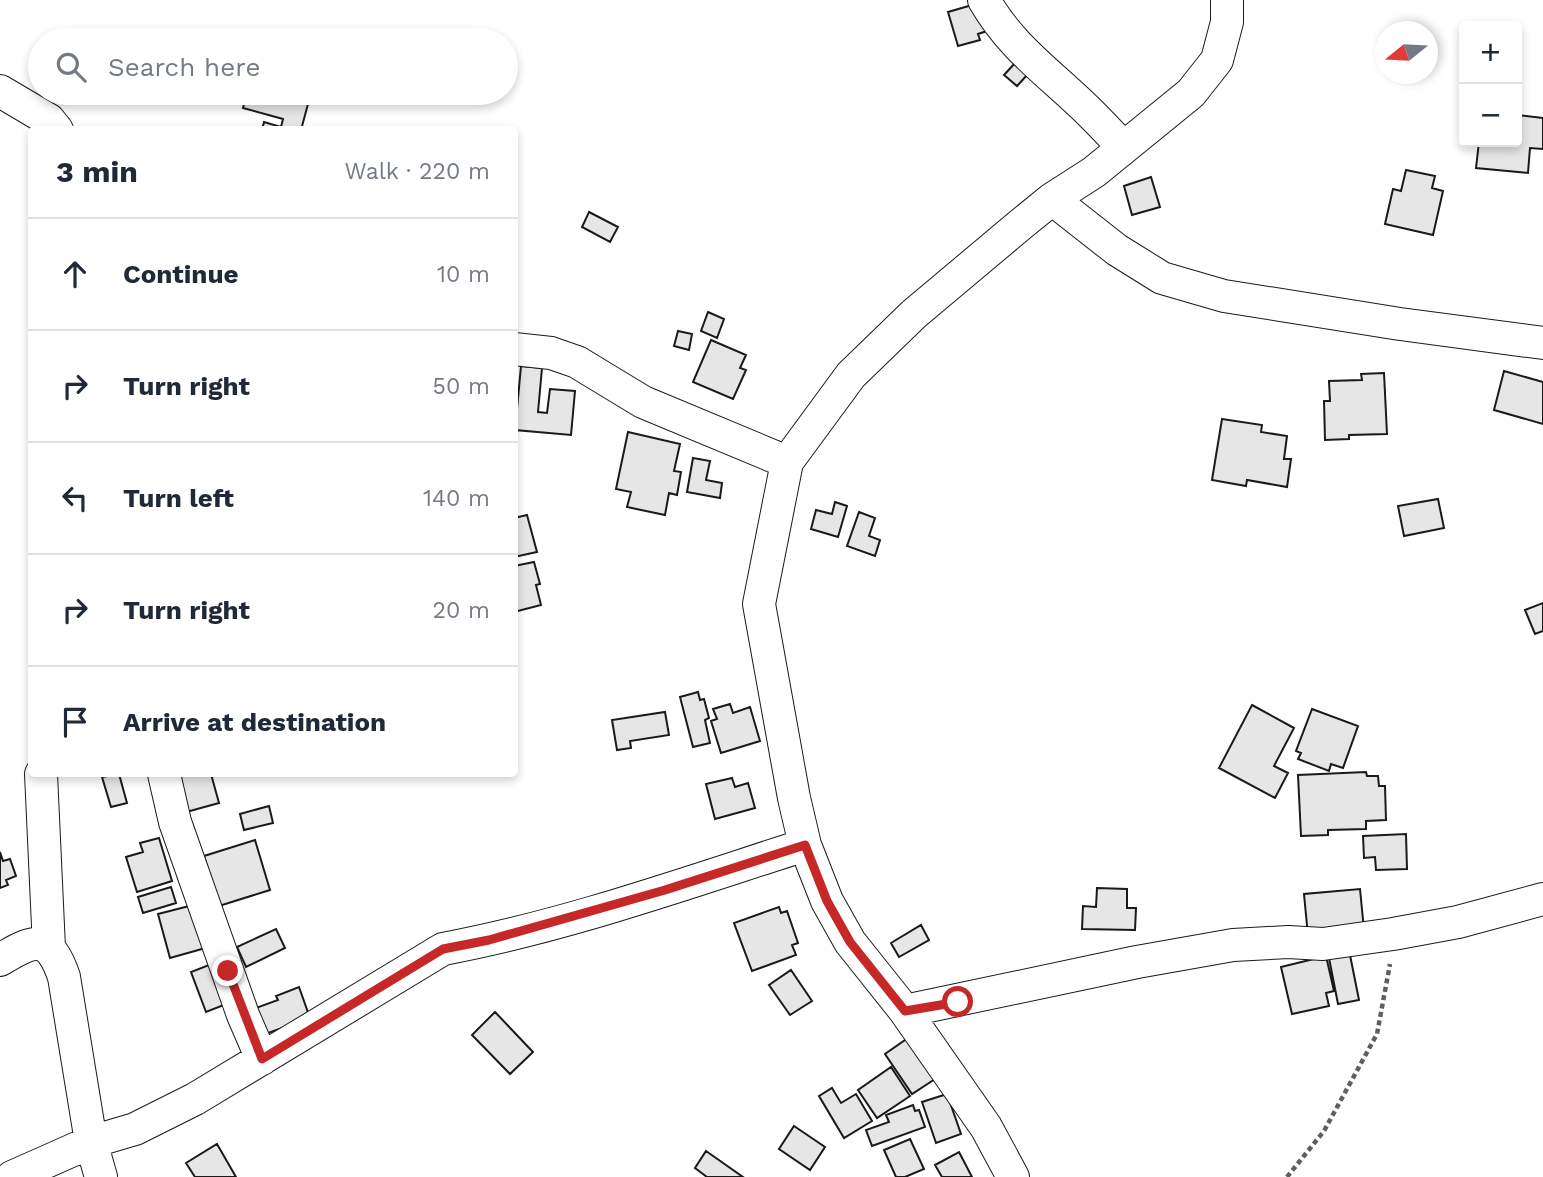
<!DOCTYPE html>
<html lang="en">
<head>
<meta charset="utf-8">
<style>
  :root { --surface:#fff; --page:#f2f2f3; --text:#1f2937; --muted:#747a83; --line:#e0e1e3 }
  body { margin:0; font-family:"Work Sans",sans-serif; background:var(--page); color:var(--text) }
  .controls { position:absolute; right:21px; top:21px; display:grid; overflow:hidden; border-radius:7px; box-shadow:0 4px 10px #0003 }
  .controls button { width:63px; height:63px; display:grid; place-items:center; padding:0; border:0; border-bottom:2px solid var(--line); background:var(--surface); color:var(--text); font:35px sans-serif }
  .compass { position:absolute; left:1375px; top:21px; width:63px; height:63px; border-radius:50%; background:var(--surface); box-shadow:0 4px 10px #0003; rotate:252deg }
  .stop { position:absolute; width:21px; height:21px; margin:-16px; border:5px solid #c62828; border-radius:50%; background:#fff }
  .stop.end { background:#c62828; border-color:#fff; box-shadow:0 2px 7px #0008 }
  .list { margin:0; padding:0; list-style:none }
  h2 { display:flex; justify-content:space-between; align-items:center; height:91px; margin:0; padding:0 28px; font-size:30px }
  h2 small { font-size:23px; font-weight:400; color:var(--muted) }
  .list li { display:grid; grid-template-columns:46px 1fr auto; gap:21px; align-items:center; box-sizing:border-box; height:112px; padding:0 28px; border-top:2px solid var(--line) }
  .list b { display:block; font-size:26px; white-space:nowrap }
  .list em { font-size:23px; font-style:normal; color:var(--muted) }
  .icon { flex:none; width:38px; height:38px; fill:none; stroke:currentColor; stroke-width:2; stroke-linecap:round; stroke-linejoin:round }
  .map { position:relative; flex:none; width:1543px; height:1177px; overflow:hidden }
  .search { position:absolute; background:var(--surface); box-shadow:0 4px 10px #0003; left:28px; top:28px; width:490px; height:77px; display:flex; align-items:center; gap:18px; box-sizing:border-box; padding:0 24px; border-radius:38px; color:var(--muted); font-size:26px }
  .panel { position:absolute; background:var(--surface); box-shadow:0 4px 10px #0003; left:28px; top:126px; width:490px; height:651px; border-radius:7px }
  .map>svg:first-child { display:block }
  .building { fill:#e6e6e6; stroke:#1a1a1a; stroke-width:2 }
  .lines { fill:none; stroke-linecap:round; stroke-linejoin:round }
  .minor-casing { stroke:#1a1a1a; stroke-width:34 }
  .path { stroke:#5f5f5f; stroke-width:4.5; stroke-dasharray:5 3.5; stroke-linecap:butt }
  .minor { stroke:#fff; stroke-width:32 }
  .route { stroke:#c62828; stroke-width:9 }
</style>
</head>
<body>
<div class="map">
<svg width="1543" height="1177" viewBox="0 0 1543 1177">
  <rect width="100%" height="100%" fill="#fff"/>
  <path class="building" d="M 979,3 L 987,31 L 978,34 L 980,40 L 958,46 L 948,12 Z
    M 1015,63 L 1028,74 L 1017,86 L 1004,75 Z
    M 247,93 L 267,93 L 308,104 L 301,130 L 262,130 L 264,122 L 281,127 L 283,119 L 243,108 Z
    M 1517,115 L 1543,118 L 1543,149 L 1530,148 L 1528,173 L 1476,168 L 1479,142 L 1517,142 Z
    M 1406,170 L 1435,176 L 1432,188 L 1443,191 L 1433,235 L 1385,224 L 1393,189 L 1401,191 Z
    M 1151,177 L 1160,207 L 1132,215 L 1124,186 Z
    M 589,212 L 618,227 L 610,242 L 582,227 Z
    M 708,312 L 724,319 L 717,338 L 701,331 Z
    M 678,331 L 692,334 L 689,350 L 674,346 Z
    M 711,340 L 746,355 L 740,368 L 746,370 L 733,399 L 693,382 Z
    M 521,366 L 542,368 L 538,412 L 547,413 L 550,389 L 575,391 L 571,435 L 515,430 Z
    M 1504,371 L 1543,382 L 1543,424 L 1494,410 Z
    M 1384,373 L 1387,434 L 1349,435 L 1349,439 L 1325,440 L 1324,401 L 1330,401 L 1329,381 L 1362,380 L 1361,374 Z
    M 1222,419 L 1262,425 L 1261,432 L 1287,436 L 1284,459 L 1291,459 L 1287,487 L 1247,480 L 1246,486 L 1212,480 Z
    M 628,432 L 680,444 L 674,471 L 681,472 L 677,495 L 669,493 L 665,515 L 627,507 L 631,492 L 616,489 Z
    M 693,458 L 710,461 L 706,480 L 722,483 L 720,498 L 687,492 Z
    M 1438,499 L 1444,528 L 1404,536 L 1398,506 Z
    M 835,502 L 847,506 L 838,537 L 811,529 L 816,510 L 832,514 Z
    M 859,512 L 875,518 L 869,536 L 880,540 L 875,556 L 847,546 Z
    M 527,515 L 537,552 L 514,557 L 514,518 Z
    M 534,562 L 540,584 L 536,585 L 541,605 L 514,612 L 514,566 Z
    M 1543,603 L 1543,631 L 1535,634 L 1525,610 Z
    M 698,692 L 700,700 L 704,699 L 709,718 L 705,720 L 710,743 L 693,747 L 680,697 Z
    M 730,704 L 733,713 L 750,707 L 760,741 L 721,753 L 711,721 L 717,719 L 713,709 Z
    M 1252,705 L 1294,728 L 1274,766 L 1288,773 L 1275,798 L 1219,768 Z
    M 1312,709 L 1358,726 L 1343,768 L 1331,764 L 1329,771 L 1298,759 L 1301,753 L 1296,751 Z
    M 665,712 L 669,735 L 630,741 L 631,748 L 617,750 L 612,720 Z
    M 1366,772 L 1367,776 L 1378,776 L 1379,786 L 1385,786 L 1386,820 L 1366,821 L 1366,829 L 1328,830 L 1328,835 L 1301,836 L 1298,775 Z
    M 119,774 L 127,803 L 111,807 L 102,777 Z
    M 168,774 L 211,774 L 219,803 L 179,814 Z
    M 732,778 L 735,787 L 748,783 L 755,808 L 715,819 L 706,784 Z
    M 269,806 L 273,823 L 244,830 L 240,814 Z
    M 1406,834 L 1407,869 L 1376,870 L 1375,857 L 1364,858 L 1363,836 Z
    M 159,838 L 172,881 L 137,892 L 126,857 L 143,852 L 140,843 Z
    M 255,840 L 270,890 L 219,906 L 204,856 Z
    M 0,852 L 3,861 L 10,859 L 16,876 L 6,880 L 8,885 L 0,888 Z
    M 171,887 L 176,903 L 143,913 L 138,897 Z
    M 1097,888 L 1127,889 L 1127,908 L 1136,908 L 1135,930 L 1082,929 L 1083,906 L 1096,907 Z
    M 1360,889 L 1364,930 L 1308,936 L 1304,894 Z
    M 197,904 L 209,947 L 170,958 L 158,914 Z
    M 779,907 L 781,913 L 787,911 L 798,943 L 792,945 L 796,955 L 752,971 L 734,923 Z
    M 921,925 L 929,940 L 899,957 L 891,943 Z
    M 276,929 L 285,948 L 246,967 L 237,947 Z
    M 1350,955 L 1359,1000 L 1338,1004 L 1329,958 Z
    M 1326,956 L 1334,991 L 1326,993 L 1329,1006 L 1292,1014 L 1281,967 Z
    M 214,963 L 229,1003 L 206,1012 L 191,972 Z
    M 791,970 L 812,1001 L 790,1015 L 769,985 Z
    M 299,987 L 310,1018 L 257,1037 L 248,1011 L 278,1000 L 276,996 Z
    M 495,1012 L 533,1052 L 510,1074 L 472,1035 Z
    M 908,1038 L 935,1079 L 912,1094 L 885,1054 Z
    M 891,1067 L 910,1096 L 877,1118 L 858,1090 Z
    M 832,1088 L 841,1103 L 856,1094 L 872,1121 L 844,1138 L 819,1096 Z
    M 947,1094 L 961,1134 L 936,1143 L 922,1102 Z
    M 913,1105 L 915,1111 L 919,1110 L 925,1127 L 872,1146 L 866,1130 L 889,1122 L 886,1115 Z
    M 794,1126 L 825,1147 L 810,1170 L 779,1149 Z
    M 910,1139 L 924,1169 L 905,1177 L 896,1177 L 884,1150 Z
    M 217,1144 L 236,1177 L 195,1177 L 186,1163 Z
    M 706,1151 L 743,1177 L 707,1177 L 695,1168 Z
    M 959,1152 L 972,1177 L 942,1177 L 935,1165 Z"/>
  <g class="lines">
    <defs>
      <path id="minor" d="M 984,0 C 1010,45 1044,69 1081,104 C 1095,117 1109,132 1123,147
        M 0,91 L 49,120 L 57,130
        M 1052,199 L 1117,250 L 1162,278 L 1224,296 L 1400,324 L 1543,343
        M 514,349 L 551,353 L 577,362 L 643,402 L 787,462
        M 41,774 L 49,948
        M 164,774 L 175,822 L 243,1015 L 262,1059
        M 0,960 C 34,939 49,933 64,977 L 91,1142 L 101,1177
        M 905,1011 L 1137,962 L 1233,945 L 1288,942 L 1323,944 L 1393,934 L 1458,922 L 1543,899
        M 12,1177 L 91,1142 L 135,1129 L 195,1099 L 443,949 C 566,926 686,883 805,845
        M 1013,1177 L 986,1127 L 905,1011 L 850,942 L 827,901 L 805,845 L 794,798 L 759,604 L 787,462 L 851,375 L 914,314 L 1020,225 L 1052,199 L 1094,172 L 1191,93 L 1217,60 L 1227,22 L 1227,0"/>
    </defs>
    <use href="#minor" class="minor-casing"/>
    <path class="path" d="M 1287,1177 L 1324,1131 L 1377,1034 L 1390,964"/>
    <use href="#minor" class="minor"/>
  </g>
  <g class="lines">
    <path class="route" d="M 228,971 L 262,1059 L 443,949 L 489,940 L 665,890 L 805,845 L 827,901 L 850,942 L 905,1011 L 958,1002"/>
  </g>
</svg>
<div class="controls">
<button>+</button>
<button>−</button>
</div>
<svg class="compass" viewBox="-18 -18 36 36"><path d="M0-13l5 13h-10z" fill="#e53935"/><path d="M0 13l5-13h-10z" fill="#747a83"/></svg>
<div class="stop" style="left:958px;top:1002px"></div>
<div class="stop end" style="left:228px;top:971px"></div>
<div class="search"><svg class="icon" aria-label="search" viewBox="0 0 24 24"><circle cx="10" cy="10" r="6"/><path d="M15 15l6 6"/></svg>Search here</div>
<section class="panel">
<h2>3 min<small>Walk · 220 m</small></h2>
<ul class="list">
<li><svg class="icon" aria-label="ahead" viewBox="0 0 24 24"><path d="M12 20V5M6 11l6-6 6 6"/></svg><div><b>Continue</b></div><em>10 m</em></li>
<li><svg class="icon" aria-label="right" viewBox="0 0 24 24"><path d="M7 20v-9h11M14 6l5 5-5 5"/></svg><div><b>Turn right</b></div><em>50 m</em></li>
<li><svg class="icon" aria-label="left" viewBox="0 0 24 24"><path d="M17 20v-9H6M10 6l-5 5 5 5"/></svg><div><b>Turn left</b></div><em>140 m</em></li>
<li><svg class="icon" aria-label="right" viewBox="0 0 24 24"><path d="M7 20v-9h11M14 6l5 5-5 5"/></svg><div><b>Turn right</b></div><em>20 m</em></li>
<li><svg class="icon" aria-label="arrive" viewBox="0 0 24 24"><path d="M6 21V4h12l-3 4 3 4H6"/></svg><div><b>Arrive at destination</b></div></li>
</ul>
</section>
</div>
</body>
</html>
